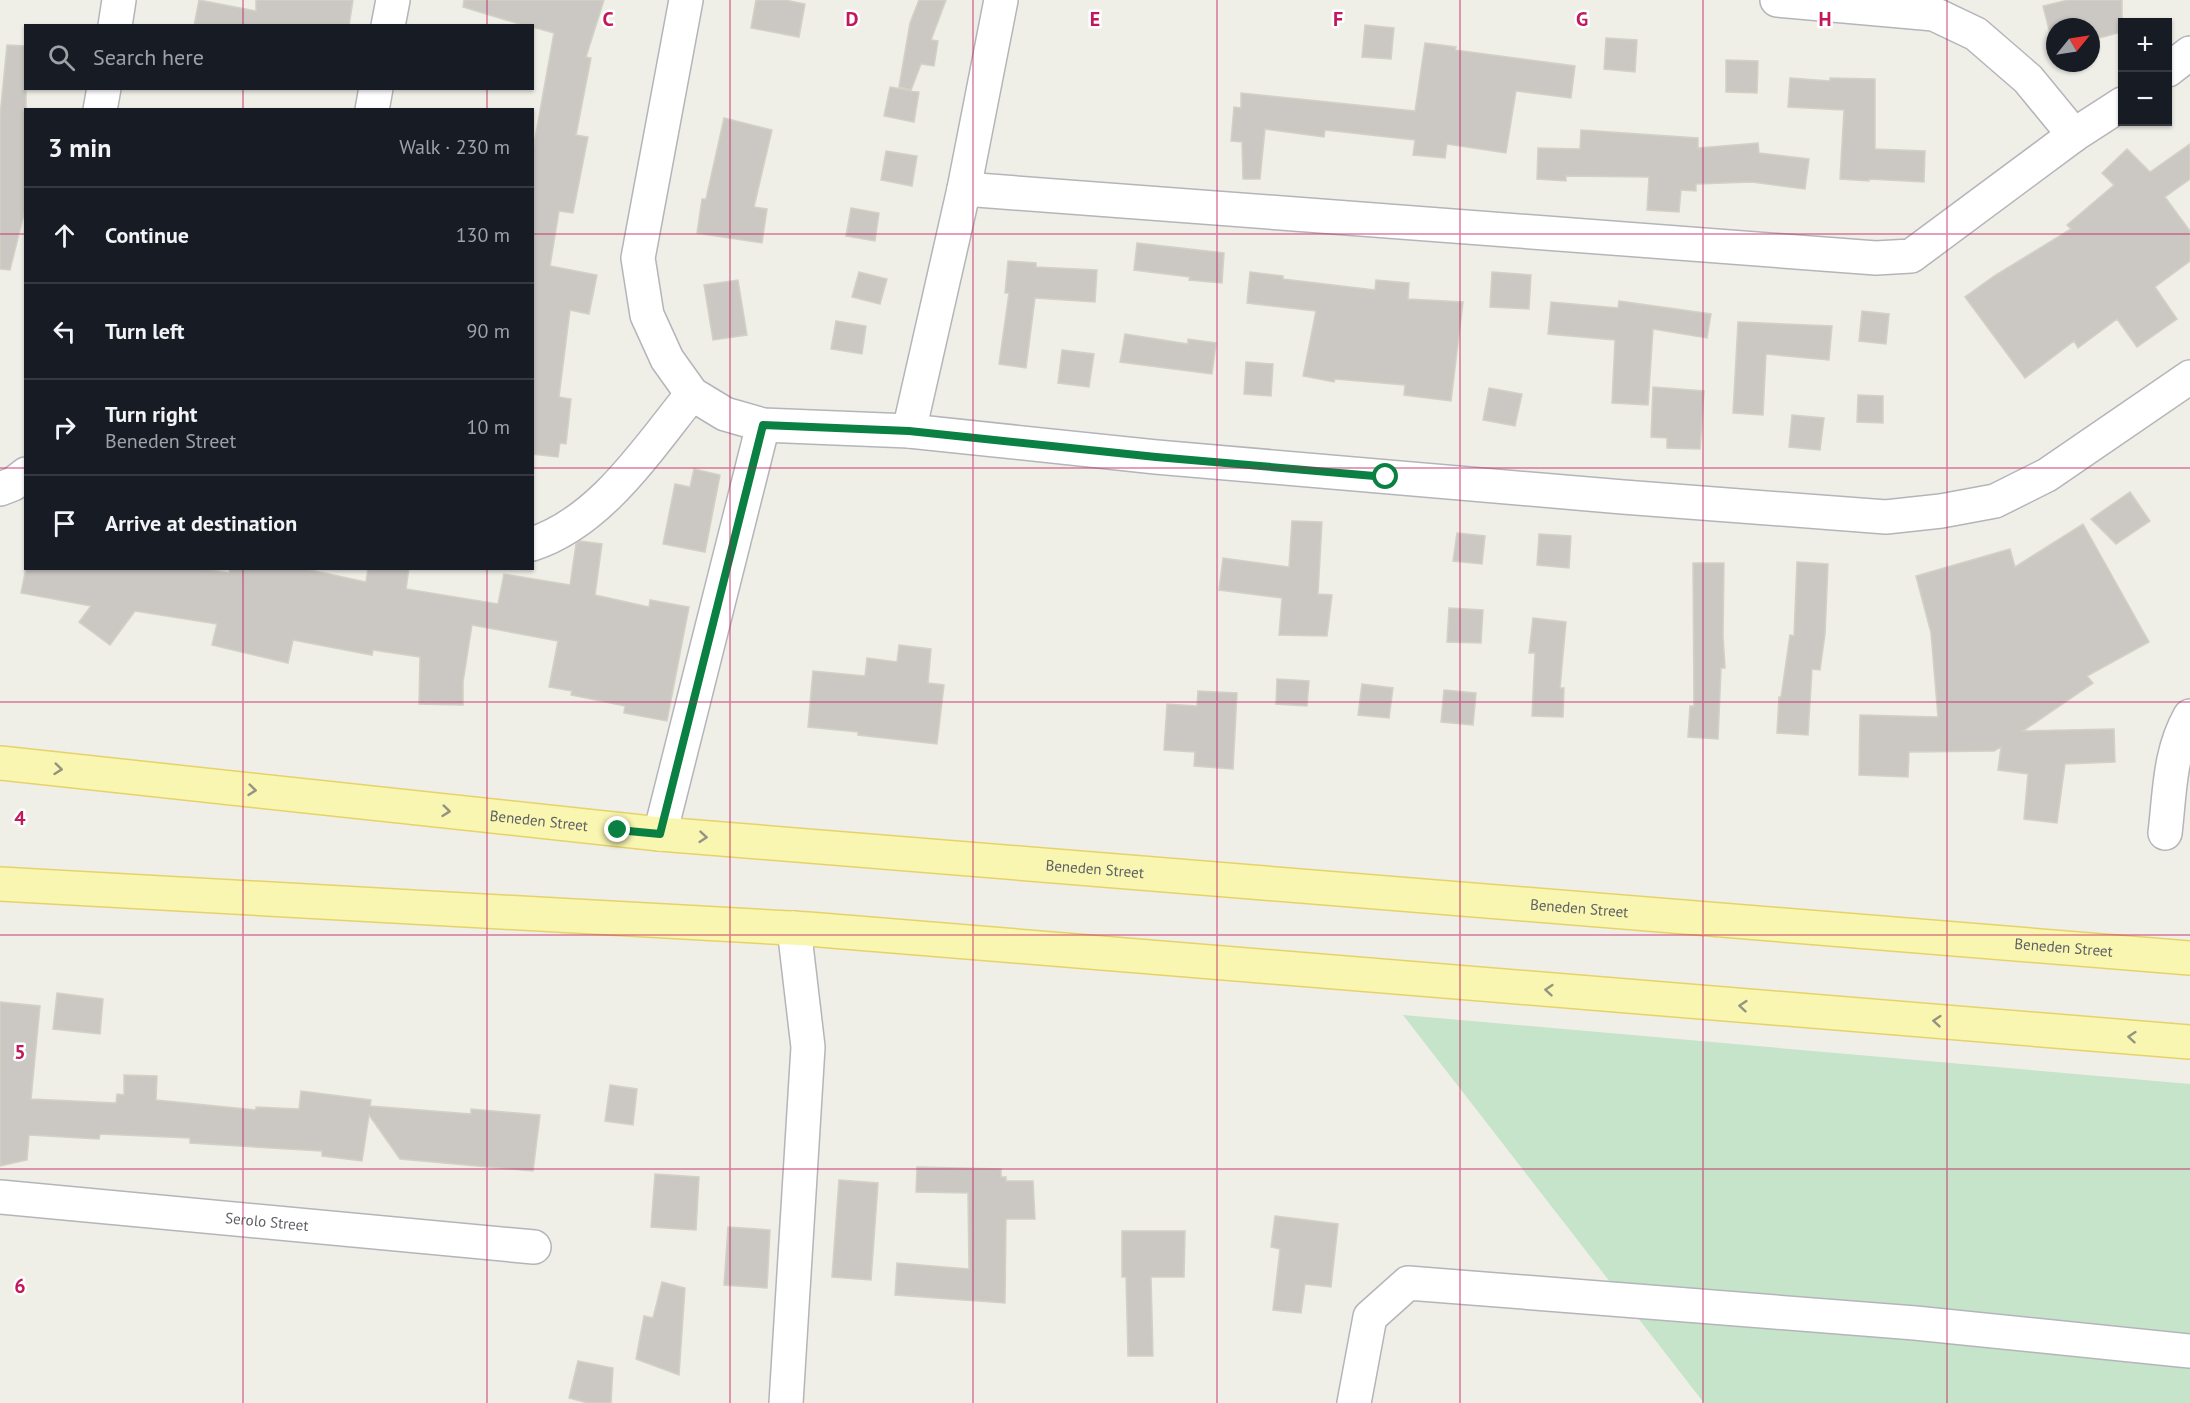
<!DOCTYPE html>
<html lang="en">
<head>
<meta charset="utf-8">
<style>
  :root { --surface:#171b24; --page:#20242c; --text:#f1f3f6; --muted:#9ea1a6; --line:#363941 }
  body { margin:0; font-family:"PT Sans",sans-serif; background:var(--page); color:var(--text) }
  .controls { position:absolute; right:18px; top:18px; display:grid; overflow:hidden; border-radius:0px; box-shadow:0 2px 4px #0004 }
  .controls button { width:54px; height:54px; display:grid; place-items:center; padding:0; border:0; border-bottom:2px solid var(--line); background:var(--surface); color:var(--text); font:30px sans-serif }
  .compass { position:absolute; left:2046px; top:18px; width:54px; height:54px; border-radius:50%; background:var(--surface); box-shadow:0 2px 4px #0004; rotate:60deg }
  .stop { position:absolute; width:18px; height:18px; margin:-14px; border:4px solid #0b8043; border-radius:50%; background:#fff }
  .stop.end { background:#0b8043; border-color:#fff; box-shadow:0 2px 6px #0008 }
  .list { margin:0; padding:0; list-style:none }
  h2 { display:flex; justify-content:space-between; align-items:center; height:78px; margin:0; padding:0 24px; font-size:26px }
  h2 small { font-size:20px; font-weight:400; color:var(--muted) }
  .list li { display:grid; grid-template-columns:39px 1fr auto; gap:18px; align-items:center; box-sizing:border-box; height:96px; padding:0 24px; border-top:2px solid var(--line) }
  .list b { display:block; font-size:22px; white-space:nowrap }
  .list p { margin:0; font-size:20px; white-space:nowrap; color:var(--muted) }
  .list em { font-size:20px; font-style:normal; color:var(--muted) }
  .icon { flex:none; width:33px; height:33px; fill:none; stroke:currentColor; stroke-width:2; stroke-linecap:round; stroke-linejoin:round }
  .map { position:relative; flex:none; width:2190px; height:1403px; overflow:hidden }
  .search { position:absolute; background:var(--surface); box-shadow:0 2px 4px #0004; left:24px; top:24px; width:510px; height:66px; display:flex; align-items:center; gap:15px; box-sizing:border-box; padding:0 21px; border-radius:0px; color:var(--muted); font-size:22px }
  .panel { position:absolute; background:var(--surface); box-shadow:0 2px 4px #0004; left:24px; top:108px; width:510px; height:462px; border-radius:0px }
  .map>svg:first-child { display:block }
  .green { fill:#c5e4c9 }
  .building { fill:#cbc8c3; stroke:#d3d1c5; stroke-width:1.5 }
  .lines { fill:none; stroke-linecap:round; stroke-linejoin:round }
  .minor-casing { stroke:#b4b5ba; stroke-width:36 }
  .major-casing { stroke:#e7d268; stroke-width:36 }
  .minor { stroke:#fff; stroke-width:33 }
  .major { stroke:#f9f6b2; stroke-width:33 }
  .oneway { stroke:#949480 }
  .route { stroke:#0b8043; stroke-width:8 }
  .grid { fill:none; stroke:#c2185b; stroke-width:1.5; stroke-opacity:0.55 }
  .labels { text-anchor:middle; stroke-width:5; stroke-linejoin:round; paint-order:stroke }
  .street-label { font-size:15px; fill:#5e6065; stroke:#fff }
  .grid-label { font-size:20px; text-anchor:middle; font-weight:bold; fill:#c2185b; stroke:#fff; stroke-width:5; stroke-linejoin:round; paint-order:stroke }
</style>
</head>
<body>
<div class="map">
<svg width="2190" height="1403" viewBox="0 0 2190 1403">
  <rect width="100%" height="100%" fill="#efeee7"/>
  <path class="green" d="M 1403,1015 L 2190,1084 L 2190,1403 L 1704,1403 Z"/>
  <path class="building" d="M 199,0 L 256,11 L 256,0 L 353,0 L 349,26 L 194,26 Z
    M 464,0 L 604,0 L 586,57 L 591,58 L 576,135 L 588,137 L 573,213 L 559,211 L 550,266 L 597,275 L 589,314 L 570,310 L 559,397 L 571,399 L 566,444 L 560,443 L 558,457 L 532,454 L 532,155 L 554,33 L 532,27 L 532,26 L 526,26 L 463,7 Z
    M 756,0 L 785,0 L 805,4 L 799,37 L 751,28 Z
    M 919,0 L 946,0 L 931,40 L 938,41 L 934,66 L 921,64 L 911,90 L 899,87 L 910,23 Z
    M 2068,0 L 2122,0 L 2122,32 L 2091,40 L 2091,27 L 2055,27 L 2054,49 L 2043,6 Z
    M 1365,25 L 1394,28 L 1391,59 L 1362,57 Z
    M 1606,38 L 1637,40 L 1635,72 L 1604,69 Z
    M 1425,43 L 1456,47 L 1455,50 L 1575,66 L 1571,98 L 1516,91 L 1506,153 L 1447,144 L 1445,158 L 1413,155 L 1415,140 L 1325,130 L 1324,137 L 1265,129 L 1260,179 L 1243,179 L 1242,142 L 1231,141 L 1234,107 L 1241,108 L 1241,93 L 1415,111 Z
    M 7,45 L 26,46 L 26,206 L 10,270 L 0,269 L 0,116 Z
    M 1726,60 L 1758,61 L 1757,93 L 1726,92 Z
    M 1790,78 L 1830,81 L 1830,78 L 1875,79 L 1875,149 L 1925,151 L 1924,182 L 1869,179 L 1869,181 L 1840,179 L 1844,110 L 1788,107 Z
    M 890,87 L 919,92 L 914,122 L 884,116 Z
    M 724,118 L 772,130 L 754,207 L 767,209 L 762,243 L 697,233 L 702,199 L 706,199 Z
    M 1581,130 L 1698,138 L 1698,148 L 1758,143 L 1759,153 L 1809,159 L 1805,189 L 1752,182 L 1696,184 L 1696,191 L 1681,190 L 1679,212 L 1647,210 L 1649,177 L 1566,176 L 1566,181 L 1537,179 L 1538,148 L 1580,149 Z
    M 2190,144 L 2190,179 L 2165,197 L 2190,231 L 2190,261 L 2155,287 L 2177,319 L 2137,347 L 2117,319 L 2078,348 L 2074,341 L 2025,378 L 1965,297 L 1994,276 L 2071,229 L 2067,225 L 2114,185 L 2102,173 L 2127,149 L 2150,172 Z
    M 886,151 L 917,156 L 912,186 L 881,180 Z
    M 851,208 L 879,213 L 875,241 L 846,236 Z
    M 1137,243 L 1224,253 L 1222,283 L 1189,280 L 1190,277 L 1134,270 Z
    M 1008,261 L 1036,263 L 1036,267 L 1097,270 L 1095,302 L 1035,298 L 1026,368 L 999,364 L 1009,293 L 1005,293 Z
    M 859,272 L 887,279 L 880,304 L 852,297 Z
    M 1250,272 L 1283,276 L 1283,279 L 1375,290 L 1376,280 L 1409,283 L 1408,299 L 1463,302 L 1451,401 L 1404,395 L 1405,385 L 1335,379 L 1334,382 L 1303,376 L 1316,311 L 1247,303 Z
    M 1492,272 L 1531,275 L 1529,309 L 1490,307 Z
    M 738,280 L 747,335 L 713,340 L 704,285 Z
    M 1619,301 L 1711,314 L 1707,338 L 1653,329 L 1648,405 L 1612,403 L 1615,340 L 1548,334 L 1551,302 L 1618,308 Z
    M 1862,311 L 1889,314 L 1886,344 L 1859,341 Z
    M 836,321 L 866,326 L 862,354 L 831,349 Z
    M 1738,322 L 1832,326 L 1829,360 L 1766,354 L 1763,415 L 1733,413 Z
    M 1125,334 L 1188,344 L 1188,339 L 1216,343 L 1212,374 L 1120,362 Z
    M 1062,350 L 1094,354 L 1089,387 L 1058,383 Z
    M 1246,362 L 1273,364 L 1271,396 L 1244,394 Z
    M 1653,387 L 1704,391 L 1700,449 L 1667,448 L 1667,438 L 1651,437 Z
    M 1489,388 L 1522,394 L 1515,426 L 1483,420 Z
    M 1858,395 L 1883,396 L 1883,423 L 1857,422 Z
    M 1792,415 L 1824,418 L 1820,450 L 1789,447 Z
    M 694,469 L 720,475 L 705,552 L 663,544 L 675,484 L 690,487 Z
    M 2130,492 L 2150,521 L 2116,544 L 2091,519 Z
    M 1292,521 L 1322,522 L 1318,594 L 1332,595 L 1327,636 L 1279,635 L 1282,598 L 1219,590 L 1223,558 L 1289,567 Z
    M 2083,524 L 2149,642 L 2087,676 L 2093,683 L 2023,731 L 2114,729 L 2115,762 L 2065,764 L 2057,823 L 2024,819 L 2028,774 L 1998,770 L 2001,747 L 1994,751 L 1909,752 L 1908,777 L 1859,775 L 1860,715 L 1938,717 L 1931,633 L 1916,576 L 2010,549 L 2015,567 Z
    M 1457,533 L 1485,536 L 1482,564 L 1453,561 Z
    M 1539,534 L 1571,536 L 1569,568 L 1537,565 Z
    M 580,541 L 602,544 L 595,595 L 649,607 L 650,600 L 689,607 L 667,721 L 624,713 L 625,706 L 571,695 L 572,691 L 549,687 L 558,641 L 472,625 L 463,682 L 463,705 L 419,704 L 420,657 L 373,650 L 372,655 L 293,640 L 288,663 L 212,645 L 217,624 L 135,611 L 110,645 L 79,622 L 91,606 L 21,593 L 26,568 L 199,568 L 229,573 L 230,568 L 301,568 L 366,582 L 368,568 L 409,568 L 406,589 L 498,604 L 504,574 L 570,585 L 576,544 Z
    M 1797,562 L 1828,564 L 1825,634 L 1820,670 L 1812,669 L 1808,735 L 1777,733 L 1779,697 L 1781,697 L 1790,635 L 1794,636 Z
    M 1693,563 L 1724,563 L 1723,636 L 1725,668 L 1721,668 L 1718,739 L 1688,737 L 1690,706 L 1694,706 Z
    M 1449,608 L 1483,610 L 1481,643 L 1447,642 Z
    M 1533,618 L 1566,622 L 1560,688 L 1564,688 L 1563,717 L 1532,716 L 1535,653 L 1529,653 Z
    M 899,645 L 931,649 L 928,683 L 944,685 L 937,744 L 858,735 L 858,732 L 808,727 L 813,671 L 865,676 L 867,658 L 897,662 Z
    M 1277,679 L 1309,681 L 1307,706 L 1276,704 Z
    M 1362,684 L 1393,688 L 1389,718 L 1358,715 Z
    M 1444,690 L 1476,693 L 1473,725 L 1441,722 Z
    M 1198,691 L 1237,693 L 1233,769 L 1194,766 L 1195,752 L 1164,750 L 1167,704 L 1197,706 Z
    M 57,993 L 103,999 L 100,1034 L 53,1029 Z
    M 0,1002 L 40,1006 L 31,1099 L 116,1103 L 117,1094 L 124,1095 L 124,1075 L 157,1076 L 156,1100 L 256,1110 L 256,1107 L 299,1109 L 301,1091 L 371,1100 L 370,1106 L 471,1114 L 471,1109 L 540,1115 L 533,1171 L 400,1159 L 369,1115 L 362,1161 L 322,1156 L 322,1151 L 190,1143 L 190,1138 L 100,1134 L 99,1139 L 29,1135 L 27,1160 L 0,1166 Z
    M 610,1085 L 637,1089 L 633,1125 L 605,1121 Z
    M 917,1167 L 1001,1169 L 1001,1177 L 1006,1177 L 1006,1181 L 1033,1181 L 1035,1219 L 1006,1219 L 1005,1303 L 895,1295 L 897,1263 L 969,1269 L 968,1193 L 916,1192 Z
    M 655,1174 L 699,1177 L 696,1230 L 651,1227 Z
    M 839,1180 L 878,1183 L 871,1280 L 832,1277 Z
    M 1275,1216 L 1338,1224 L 1331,1287 L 1305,1284 L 1301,1313 L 1273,1310 L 1280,1249 L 1271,1247 Z
    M 728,1227 L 770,1230 L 767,1288 L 724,1285 Z
    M 1122,1231 L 1185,1231 L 1184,1277 L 1151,1277 L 1153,1356 L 1128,1356 L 1126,1277 L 1122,1277 Z
    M 662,1282 L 685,1288 L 679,1375 L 636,1359 L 644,1316 L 653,1318 Z
    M 578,1361 L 613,1368 L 611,1403 L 588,1403 L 569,1398 Z"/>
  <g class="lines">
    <defs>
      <g id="minor">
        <path d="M 686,0 L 638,258 L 647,315 L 667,359 L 692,394 L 725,414 L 763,425 L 909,431 L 1156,457 L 1623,497 L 1886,517 L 1941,511 L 1995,501 L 2047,475 L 2190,377"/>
        <path d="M 1777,0 L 1934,14 L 1976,34 L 2028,79 L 2074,135"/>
        <path d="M 115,26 L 119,0"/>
        <path d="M 388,26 L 393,0"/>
        <path d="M 2168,70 L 2190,53"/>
        <path d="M 100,110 L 104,88"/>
        <path d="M 372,110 L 376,88"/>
        <path d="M 964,189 L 1876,258 L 1911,256 L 2074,135 L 2122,104"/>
        <path d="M 909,431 L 964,189 L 1001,0"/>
        <path d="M 0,489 L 13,484 L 26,474"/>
        <path d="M 532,544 C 601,522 648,448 692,394"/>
        <path d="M 2165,833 C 2170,792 2169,753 2190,716"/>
        <path d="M 660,834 L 763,425"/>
        <path id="s1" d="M 0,1197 L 534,1247"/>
        <path d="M 786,1403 L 808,1047 L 794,928"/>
        <path d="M 1354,1403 L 1370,1317 L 1408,1283 L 1915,1323 L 2190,1351"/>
      </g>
      <g id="major">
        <path id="s2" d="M 0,763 L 660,834 L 2190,958"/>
        <path d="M 0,884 L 808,929 L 2190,1042"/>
      </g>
    </defs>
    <use href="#minor" class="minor-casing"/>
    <use href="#major" class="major-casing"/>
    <use href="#minor" class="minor"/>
    <use href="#major" class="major"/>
  </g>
  <defs><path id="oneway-chevron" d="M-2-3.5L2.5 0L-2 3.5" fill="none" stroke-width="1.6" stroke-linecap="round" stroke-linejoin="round" transform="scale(1.5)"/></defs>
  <g class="oneway">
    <use href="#oneway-chevron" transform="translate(58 769) rotate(6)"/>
    <use href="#oneway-chevron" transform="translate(252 790) rotate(6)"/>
    <use href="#oneway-chevron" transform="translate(446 811) rotate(6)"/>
    <use href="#oneway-chevron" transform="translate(703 837) rotate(5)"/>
    <use href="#oneway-chevron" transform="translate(1549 990) rotate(-175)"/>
    <use href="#oneway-chevron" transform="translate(1743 1006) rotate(-175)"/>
    <use href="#oneway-chevron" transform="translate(1937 1021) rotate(-175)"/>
    <use href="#oneway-chevron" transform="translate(2132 1037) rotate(-175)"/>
  </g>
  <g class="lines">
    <path class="route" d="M 618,830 L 660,834 L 763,425 L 909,431 L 1156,457 L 1386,477"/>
  </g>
  <path class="grid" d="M 243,0 L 243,26M 487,0 L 487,26M 730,0 L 730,1403M 973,0 L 973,1403M 1217,0 L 1217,1403M 1460,0 L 1460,1403M 1703,0 L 1703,1403M 1947,0 L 1947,1403M 243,88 L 243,110M 487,88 L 487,110M 0,234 L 26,234M 532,234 L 2190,234M 0,468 L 26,468M 532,468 L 2190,468M 243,568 L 243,1403M 487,568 L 487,1403M 0,702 L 2190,702M 0,935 L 2190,935M 0,1169 L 2190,1169"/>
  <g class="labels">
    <g class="street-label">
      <text dy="5" stroke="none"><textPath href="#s2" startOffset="542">Beneden Street</textPath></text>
      <text dy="5" stroke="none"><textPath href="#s2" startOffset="1100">Beneden Street</textPath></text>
      <text dy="5" stroke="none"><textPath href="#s2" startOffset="1586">Beneden Street</textPath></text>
      <text dy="5" stroke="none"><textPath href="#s2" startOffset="2072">Beneden Street</textPath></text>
      <text dy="5" stroke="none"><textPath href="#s1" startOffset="268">Serolo Street</textPath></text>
    </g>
  </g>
  <g class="grid-label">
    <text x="608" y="26">C</text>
    <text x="852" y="26">D</text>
    <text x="1095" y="26">E</text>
    <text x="1338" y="26">F</text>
    <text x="1582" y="26">G</text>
    <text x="1825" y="26">H</text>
    <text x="20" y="825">4</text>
    <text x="20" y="1059">5</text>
    <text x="20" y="1293">6</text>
  </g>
</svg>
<div class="controls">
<button>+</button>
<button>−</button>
</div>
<svg class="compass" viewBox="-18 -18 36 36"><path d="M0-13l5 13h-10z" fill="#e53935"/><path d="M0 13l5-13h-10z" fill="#9ea1a6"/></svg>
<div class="stop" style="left:1386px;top:477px"></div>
<div class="stop end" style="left:618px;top:830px"></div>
<div class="search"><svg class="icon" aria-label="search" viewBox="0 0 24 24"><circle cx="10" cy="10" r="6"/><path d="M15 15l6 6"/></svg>Search here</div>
<section class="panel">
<h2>3 min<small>Walk · 230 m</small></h2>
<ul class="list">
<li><svg class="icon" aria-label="ahead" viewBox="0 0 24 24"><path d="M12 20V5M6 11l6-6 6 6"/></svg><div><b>Continue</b></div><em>130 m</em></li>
<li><svg class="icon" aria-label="left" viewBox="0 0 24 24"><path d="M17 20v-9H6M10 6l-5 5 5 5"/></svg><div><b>Turn left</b></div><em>90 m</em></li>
<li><svg class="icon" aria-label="right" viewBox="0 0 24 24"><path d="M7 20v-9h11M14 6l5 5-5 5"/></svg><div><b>Turn right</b><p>Beneden Street</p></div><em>10 m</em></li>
<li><svg class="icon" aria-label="arrive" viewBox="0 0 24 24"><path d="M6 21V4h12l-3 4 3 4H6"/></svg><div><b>Arrive at destination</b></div></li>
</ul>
</section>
</div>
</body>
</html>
